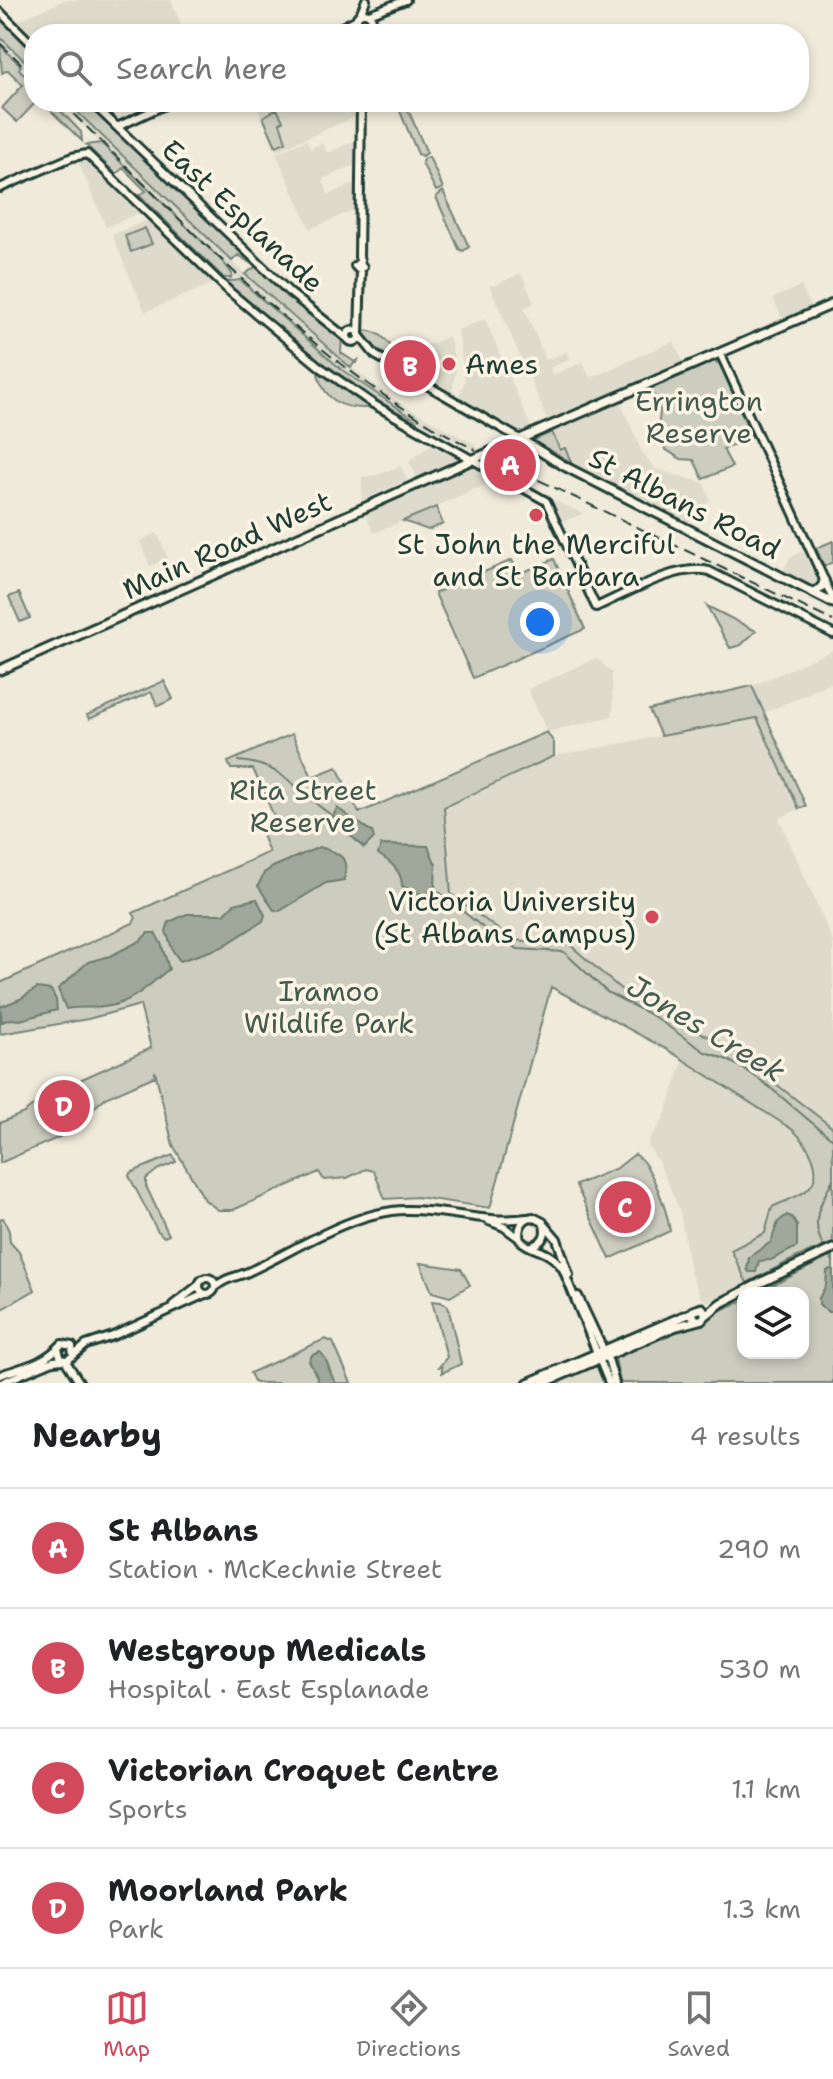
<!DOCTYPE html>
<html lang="en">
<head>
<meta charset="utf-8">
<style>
  :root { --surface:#fff; --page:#f6f6f6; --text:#202124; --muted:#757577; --line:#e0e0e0; --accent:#d1495b }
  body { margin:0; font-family:"Shantell Sans",sans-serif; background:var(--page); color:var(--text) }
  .controls { position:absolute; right:24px; bottom:24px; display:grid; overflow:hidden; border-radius:16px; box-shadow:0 4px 12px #0003 }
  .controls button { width:72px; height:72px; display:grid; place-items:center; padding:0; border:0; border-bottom:2px solid var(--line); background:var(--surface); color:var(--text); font:40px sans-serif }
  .you { position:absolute; left:540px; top:622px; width:28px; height:28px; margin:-20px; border:6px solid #fff; border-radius:50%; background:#1a73e8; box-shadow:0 0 0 12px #1a73e833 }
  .badge { display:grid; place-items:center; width:52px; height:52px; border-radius:50%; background:var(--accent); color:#fff; font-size:26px; font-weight:700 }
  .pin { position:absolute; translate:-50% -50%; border:4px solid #fff; box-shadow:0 2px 8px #0006 }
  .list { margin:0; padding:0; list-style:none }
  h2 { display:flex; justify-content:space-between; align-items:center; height:104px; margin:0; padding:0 32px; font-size:34px }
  h2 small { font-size:26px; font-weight:400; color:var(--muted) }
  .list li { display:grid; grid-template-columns:52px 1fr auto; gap:24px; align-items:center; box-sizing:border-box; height:120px; padding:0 32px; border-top:2px solid var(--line) }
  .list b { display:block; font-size:30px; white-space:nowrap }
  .list p { margin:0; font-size:26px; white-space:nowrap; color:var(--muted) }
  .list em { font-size:26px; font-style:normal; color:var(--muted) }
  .icon { flex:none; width:44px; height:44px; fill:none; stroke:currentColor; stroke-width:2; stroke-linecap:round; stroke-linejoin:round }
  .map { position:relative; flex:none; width:833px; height:1383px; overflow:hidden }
  .search { position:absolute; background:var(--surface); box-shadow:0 4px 12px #0003; left:24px; right:24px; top:24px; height:88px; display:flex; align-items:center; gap:20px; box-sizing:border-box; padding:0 28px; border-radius:32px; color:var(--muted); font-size:30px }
  .sheet { height:584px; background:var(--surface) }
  nav { display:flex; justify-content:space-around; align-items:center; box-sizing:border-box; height:112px; border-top:2px solid var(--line); background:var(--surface); font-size:22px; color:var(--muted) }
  nav a { display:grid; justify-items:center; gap:4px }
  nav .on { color:var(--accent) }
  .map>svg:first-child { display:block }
  .built { fill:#dedbcc }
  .green { fill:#cccdbf; stroke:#76857a; stroke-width:2 }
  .water { fill:#9fa89a; stroke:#6c7d71; stroke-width:2 }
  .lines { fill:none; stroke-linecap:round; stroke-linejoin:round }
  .stream { stroke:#6c7d71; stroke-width:2 }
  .tertiary-casing { stroke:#1f3d34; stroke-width:12 }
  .secondary-casing { stroke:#1f3d34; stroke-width:13 }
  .tertiary { stroke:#fcf5e5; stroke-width:6 }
  .secondary { stroke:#fcf5e5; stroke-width:7 }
  .rail { stroke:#1f3d34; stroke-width:2; stroke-dasharray:12 6; stroke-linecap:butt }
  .poi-dot { fill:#d1495b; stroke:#fcf5e5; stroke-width:3 }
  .labels { text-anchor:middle; stroke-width:7; stroke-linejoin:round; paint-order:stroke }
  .street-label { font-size:28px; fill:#1f3d34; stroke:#fcf5e5 }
  .poi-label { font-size:28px; fill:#1f3d34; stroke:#fcf5e5; text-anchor:start }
  .park-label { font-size:28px; fill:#425a50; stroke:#fcf5e5 }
  .water-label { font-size:30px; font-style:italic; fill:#455d53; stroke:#fcf5e5 }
</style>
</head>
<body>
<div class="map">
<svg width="833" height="1383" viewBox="0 0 833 1383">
  <rect width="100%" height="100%" fill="#efeada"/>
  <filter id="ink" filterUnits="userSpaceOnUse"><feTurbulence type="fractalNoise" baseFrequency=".0125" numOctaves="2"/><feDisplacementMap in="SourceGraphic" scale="16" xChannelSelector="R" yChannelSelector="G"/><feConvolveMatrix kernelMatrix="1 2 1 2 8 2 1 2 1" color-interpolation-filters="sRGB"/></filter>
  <g filter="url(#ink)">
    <path class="built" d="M 65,0 L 171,0 L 185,34 L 34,34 L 34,38 L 17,21 Z
      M 0,37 L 34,70 L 34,78 L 0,45 Z
      M 59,102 L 67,102 L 248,277 L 332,353 L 398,402 L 476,445 L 475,451 L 402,413 L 342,370 L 241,281 Z
      M 255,102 L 355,102 L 355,117 L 276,151 Z
      M 307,140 L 310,149 L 322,143 L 328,153 L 354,141 L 354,165 L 323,179 L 328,195 L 354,183 L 354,210 L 310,229 L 276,153 Z
      M 84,159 L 139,213 L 106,227 L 78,161 Z
      M 147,220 L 214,283 L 145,312 L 112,235 Z
      M 521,273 L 534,303 L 524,308 L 546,360 L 566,352 L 570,359 L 550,368 L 553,375 L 583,362 L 590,378 L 674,341 L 684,364 L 549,423 L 489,284 L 493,286 Z
      M 801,286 L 811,307 L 782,318 L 773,298 Z
      M 485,319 L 532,430 L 522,434 L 458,399 L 465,380 L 458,330 Z
      M 449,336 L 456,367 L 452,393 L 406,370 L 405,359 L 408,354 Z
      M 620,402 L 642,452 L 655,469 L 704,483 L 710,500 L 687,522 L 571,462 L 565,449 L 560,451 L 552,432 Z
      M 435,442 L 464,457 L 417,478 L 409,461 Z
      M 401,466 L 407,480 L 362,500 L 362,477 L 377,475 Z
      M 470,466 L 499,481 L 496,486 L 490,489 L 487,484 L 374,533 L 365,514 Z
      M 553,500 L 582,513 L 582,514 L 563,521 Z
      M 157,533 L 168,558 L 150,566 L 140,541 Z
      M 805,550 L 819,580 L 813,586 L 783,572 L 790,557 Z
      M 833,650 L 833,682 L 764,713 L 752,686 Z
      M 596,658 L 612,673 L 613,716 L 547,732 L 528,689 Z
      M 757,718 L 799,809 L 779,818 L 833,942 L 833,1128 L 728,1047 L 624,992 L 569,944 L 512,940 L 451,894 L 444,807 L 554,756 Z
      M 683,1060 L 793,1130 L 806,1142 L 815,1166 L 813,1179 L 808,1189 L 772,1207 L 765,1233 L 732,1250 L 747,1283 L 708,1302 L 701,1298 L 690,1272 L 680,1211 L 659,1163 L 649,1147 L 648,1142 L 664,1118 Z
      M 598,1365 L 604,1383 L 557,1383 Z"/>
    <path class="green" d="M 0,17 L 34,50 L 34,70 L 0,37 Z
      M 0,45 L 21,66 L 19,69 L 34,85 L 34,102 L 36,102 L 17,122 L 2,108 L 23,85 L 8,70 L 2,73 Z
      M 42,102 L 52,102 L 81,132 L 82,141 Z
      M 67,102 L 88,102 L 256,264 L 253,265 L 238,255 L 232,261 Z
      M 405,103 L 427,153 L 422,156 L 418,154 L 399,109 L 399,106 Z
      M 277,109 L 283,121 L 280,123 L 286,142 L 276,146 L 263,117 Z
      M 101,143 L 224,263 L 232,274 L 231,278 L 224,278 L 139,195 L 146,191 L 123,168 L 116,174 L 86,145 Z
      M 429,157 L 443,188 L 436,191 L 422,163 L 423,159 Z
      M 443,191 L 469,247 L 463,251 L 459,249 L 436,197 Z
      M 145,228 L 152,244 L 131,252 L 125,236 Z
      M 257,266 C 282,289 310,322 342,335 L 341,353 L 355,362 L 358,360 L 357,363 L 354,363 L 351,368 L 245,274 Z
      M 240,280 L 342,370 L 417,421 L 415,425 L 376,403 L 378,401 L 361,389 L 356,390 L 349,385 L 352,383 L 328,367 L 324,368 L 222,282 Z
      M 364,330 C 382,331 394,345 397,363 L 366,341 Z
      M 714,361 L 720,364 L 752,437 L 723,449 L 732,467 L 703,479 L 694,460 L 681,459 L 665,449 L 658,429 L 660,411 L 651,389 Z
      M 321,370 L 370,405 L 368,408 C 342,409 325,401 318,374 Z
      M 552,432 L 560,450 L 565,448 L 571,462 L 535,442 L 536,439 Z
      M 436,507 L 443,524 L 428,530 L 403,521 Z
      M 833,541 L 833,562 L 824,566 L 816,548 Z
      M 554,559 L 585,629 L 473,678 L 435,593 L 512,560 L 519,574 Z
      M 19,593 L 30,618 L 20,622 L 9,597 Z
      M 707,606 L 756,631 L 741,645 L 730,648 Z
      M 164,681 L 173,699 L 158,706 L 151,692 L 89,719 L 87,715 Z
      M 752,686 L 806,806 L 799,809 L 757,718 L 661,736 L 649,710 Z
      M 547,732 L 554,743 L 554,756 L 444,807 L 451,894 L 512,940 L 569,944 L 624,992 L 728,1047 L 833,1128 L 833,1243 L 797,1257 L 747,1283 L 731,1250 L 765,1233 L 772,1207 C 782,1202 799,1197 808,1189 C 826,1171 807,1143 793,1130 L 668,1050 L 551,987 L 490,1208 L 417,1197 L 385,1199 L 374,1171 L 366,1169 L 347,1178 L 324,1180 L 319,1172 L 233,1210 L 218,1210 L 205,1200 L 173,1145 L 155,1071 L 155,1076 L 105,1098 L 62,1136 L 0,1163 L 0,1123 L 24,1113 L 46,1095 L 62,1088 L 151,1048 L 140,1005 L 88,1019 L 0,1034 L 0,983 L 133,923 L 136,918 L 133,913 L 269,852 L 261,833 L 278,825 L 253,769 L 231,769 L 228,762 L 292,734 L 312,777 L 337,767 L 359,813 Z
      M 635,1154 C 652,1165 667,1211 670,1231 L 610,1259 L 576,1185 L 617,1168 Z
      M 173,1155 L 176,1162 L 157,1170 L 146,1179 L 146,1186 L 169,1235 L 164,1237 L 157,1230 L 129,1176 L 130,1173 Z
      M 3,1218 L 9,1231 L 10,1242 L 19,1252 L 35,1290 L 0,1310 L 0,1219 Z
      M 833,1255 L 833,1383 L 620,1383 L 615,1357 L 647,1340 L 743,1301 L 743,1353 L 803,1353 L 803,1293 L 758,1293 Z
      M 420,1263 L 461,1269 L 470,1285 L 450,1297 L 432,1292 Z
      M 432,1301 L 441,1302 L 448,1306 L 461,1364 L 442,1373 L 442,1367 L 439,1367 L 447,1357 Z
      M 325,1339 L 333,1342 L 351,1383 L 255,1383 L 250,1373 Z"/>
    <path class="water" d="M 337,808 L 372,832 L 374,838 L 364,848 L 332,818 Z
      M 381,845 L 428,846 L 436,865 L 435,887 L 425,896 L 402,886 C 402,870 390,862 378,854 Z
      M 319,847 C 339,852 350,857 344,880 L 326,883 L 280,911 L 274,910 L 258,886 L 264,873 L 273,867 Z
      M 257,899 L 265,915 L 263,921 L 222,947 L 180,961 L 173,951 L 166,931 L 169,922 L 187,914 L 224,914 L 234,904 Z
      M 148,933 L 155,933 L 161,943 L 169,969 C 151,983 133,1002 110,1006 C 95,1009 81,1006 66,1009 L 58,989 L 88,962 L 110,956 L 140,941 Z
      M 37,988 L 51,990 L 56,1000 L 57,1010 L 20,1020 L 10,1019 L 2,1022 L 0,1007 L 20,999 Z
      M 787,1215 L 792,1217 L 797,1226 L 797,1247 L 771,1260 L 759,1261 L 756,1272 L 749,1272 L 747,1269 L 749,1257 L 771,1242 L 778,1222 Z
      M 833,1268 L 833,1312 L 828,1312 L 819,1305 L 819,1298 L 826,1285 L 827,1271 Z
      M 320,1352 C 330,1360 328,1374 336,1383 L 316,1383 L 317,1377 L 309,1361 L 312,1355 Z"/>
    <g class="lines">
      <path class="stream" d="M 238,761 C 287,765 295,792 333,816
        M 433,887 L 486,930 L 505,942 L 518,949 L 564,952 L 607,992 L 653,1016 L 705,1052 C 756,1065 790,1109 833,1139
        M 833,1179 C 823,1200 811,1216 820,1239 C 823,1248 826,1255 833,1261"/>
      <defs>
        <path id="tertiary" d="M 0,12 L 34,46
          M 361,12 L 366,0
          M356 21a8 8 0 1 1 16 0a8 8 0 1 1-16 0Z
          M 369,14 L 406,0
          M 328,34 L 357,19
          M 91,102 L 289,292 L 348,339
          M 361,102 L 359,257 L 361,264
          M 117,127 L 171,102
          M 0,188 L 72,157 L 87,154 L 230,292 L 320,367 L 373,404 L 546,501 L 596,607 C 626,594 677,563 709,571 L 833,634
          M 359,263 L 363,267 L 359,270 L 355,266 Z
          M347 336a6 6 0 1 1 12 0a6 6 0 1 1-12 0Z
          M 359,334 L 361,269
          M 359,335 L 375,355 L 520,439
          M 720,353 L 832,597 L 832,603
          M 489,1221 L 504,1227 L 519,1238
          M 545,1225 L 557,1239 L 569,1275
          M 532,1246 C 543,1242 548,1234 543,1222 L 533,1217 C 522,1218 517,1229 520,1240 C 533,1253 548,1247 563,1269 L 609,1383
          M199 1286a8 8 0 1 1 16 0a8 8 0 1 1-16 0Z
          M 215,1287 C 226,1277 235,1278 248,1272 C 296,1250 352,1211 406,1210 C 447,1209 483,1224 527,1218
          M 578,1296 L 609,1362 L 615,1383
          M 173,1305 L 199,1285
          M 73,1356 L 86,1345 L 113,1336 L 205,1294
          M 65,1360 L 80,1383
          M 0,1375 C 26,1366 43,1364 62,1344 L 72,1346 L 73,1356 L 67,1360 L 61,1359 L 58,1349
          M 1,1383 L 53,1361 L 63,1360"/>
        <path id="secondary" d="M 520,439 L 566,467 L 833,603
          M 811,592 C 817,592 824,587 824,580
          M 0,670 L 467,462 L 833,304
          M 705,1316 L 721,1303 L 764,1281 L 833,1249
          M 528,1383 L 693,1312
          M 543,1383 L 674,1327 L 703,1319 L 706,1314 L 702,1308 L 693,1311 L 693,1316 L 696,1320"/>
      </defs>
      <use href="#tertiary" class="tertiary-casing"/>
      <use href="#secondary" class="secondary-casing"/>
      <use href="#tertiary" class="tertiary"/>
      <use href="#secondary" class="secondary"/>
      <path class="rail" d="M 0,43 L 34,76
        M 61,102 C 190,226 314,369 476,450
        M 522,472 L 833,621"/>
    </g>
  </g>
  <g class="poi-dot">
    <circle cx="449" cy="364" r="8"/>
    <circle cx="536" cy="515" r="8"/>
    <circle cx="652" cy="917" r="8"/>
  </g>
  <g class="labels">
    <g class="street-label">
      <text transform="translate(243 216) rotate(43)" y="10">East Esplanade</text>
      <text transform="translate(685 503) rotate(27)" y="10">St Albans Road</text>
      <text transform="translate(227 545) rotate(-24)" y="10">Main Road West</text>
    </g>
    <g class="poi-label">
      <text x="465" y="374">Ames</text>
      <text x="536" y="554" text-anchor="middle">St John the Merciful<tspan x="536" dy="32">and St Barbara</tspan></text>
      <text x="636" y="911" text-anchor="end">Victoria University<tspan x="636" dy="32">(St Albans Campus)</tspan></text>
    </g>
    <g class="park-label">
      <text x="699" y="411">Errington<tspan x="699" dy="32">Reserve</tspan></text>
      <text x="303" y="800">Rita Street<tspan x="303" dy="32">Reserve</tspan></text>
      <text x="329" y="1001">Iramoo<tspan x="329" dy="32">Wildlife Park</tspan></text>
    </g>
    <g class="water-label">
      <text transform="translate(706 1029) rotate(31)" y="10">Jones Creek</text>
    </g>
  </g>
</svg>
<div class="controls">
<button><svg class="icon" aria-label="layers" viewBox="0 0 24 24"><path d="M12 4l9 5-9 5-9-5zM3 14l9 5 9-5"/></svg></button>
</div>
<div class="you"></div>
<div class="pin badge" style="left:510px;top:465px">A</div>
<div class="pin badge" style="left:410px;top:366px">B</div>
<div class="pin badge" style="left:625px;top:1207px">C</div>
<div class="pin badge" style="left:64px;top:1106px">D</div>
<div class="search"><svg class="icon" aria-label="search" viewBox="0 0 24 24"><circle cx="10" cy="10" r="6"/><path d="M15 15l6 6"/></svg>Search here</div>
</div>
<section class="sheet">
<h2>Nearby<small>4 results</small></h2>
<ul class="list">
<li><span class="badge">A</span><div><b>St Albans</b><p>Station · McKechnie Street</p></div><em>290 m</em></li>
<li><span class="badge">B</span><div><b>Westgroup Medicals</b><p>Hospital · East Esplanade</p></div><em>530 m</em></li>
<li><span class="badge">C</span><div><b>Victorian Croquet Centre</b><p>Sports</p></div><em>1.1 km</em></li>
<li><span class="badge">D</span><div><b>Moorland Park</b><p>Park</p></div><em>1.3 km</em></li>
</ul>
</section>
<nav>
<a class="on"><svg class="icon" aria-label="map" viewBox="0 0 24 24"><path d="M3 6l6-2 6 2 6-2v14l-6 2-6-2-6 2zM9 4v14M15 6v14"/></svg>Map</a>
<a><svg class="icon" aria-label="directions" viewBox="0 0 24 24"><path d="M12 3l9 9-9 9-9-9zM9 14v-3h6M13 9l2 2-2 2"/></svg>Directions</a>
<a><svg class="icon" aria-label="saved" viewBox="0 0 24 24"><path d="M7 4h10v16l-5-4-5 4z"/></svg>Saved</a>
</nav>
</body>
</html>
